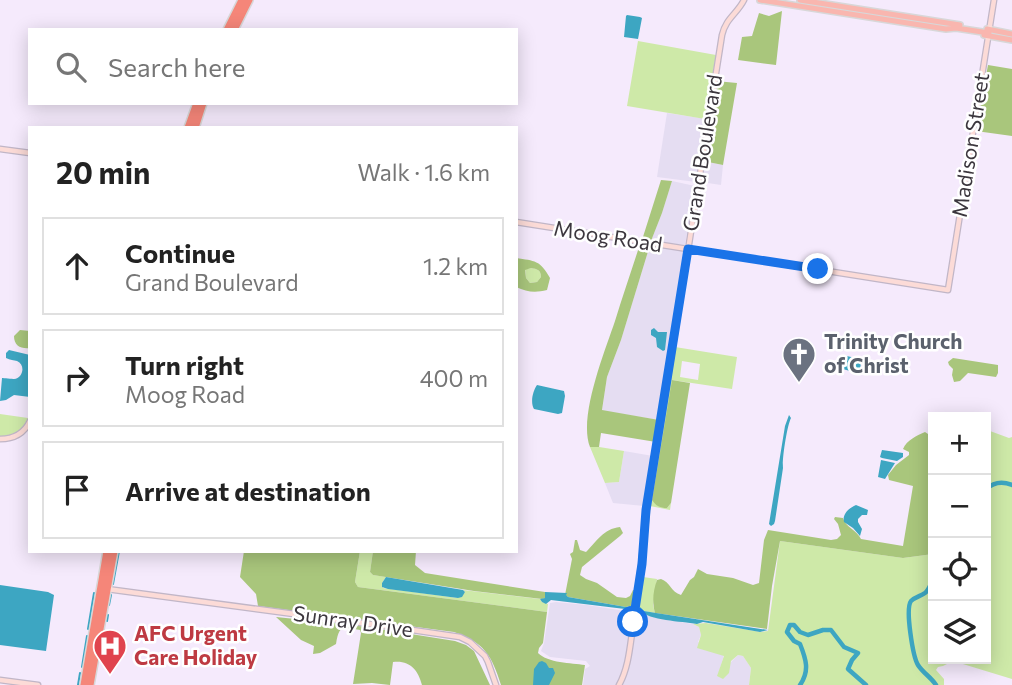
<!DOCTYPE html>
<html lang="en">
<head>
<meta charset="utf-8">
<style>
  :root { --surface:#fff; --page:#f6f6f6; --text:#222; --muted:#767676; --line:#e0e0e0 }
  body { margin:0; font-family:Commissioner,sans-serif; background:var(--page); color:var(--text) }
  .controls { position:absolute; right:21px; bottom:21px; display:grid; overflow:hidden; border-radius:0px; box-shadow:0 4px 18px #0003 }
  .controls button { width:63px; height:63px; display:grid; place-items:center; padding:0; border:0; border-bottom:2px solid var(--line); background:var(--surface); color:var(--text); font:35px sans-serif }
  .stop { position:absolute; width:21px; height:21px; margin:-16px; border:5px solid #1a73e8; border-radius:50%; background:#fff }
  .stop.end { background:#1a73e8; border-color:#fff; box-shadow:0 2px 7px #0008 }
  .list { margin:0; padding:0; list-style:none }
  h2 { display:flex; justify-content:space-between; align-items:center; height:91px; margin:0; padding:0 28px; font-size:30px }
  h2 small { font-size:23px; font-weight:400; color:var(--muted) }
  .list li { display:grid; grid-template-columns:46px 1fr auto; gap:21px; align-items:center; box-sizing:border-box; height:98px; margin:0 14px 14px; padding:0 14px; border:2px solid var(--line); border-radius:0px }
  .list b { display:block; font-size:26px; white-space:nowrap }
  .list p { margin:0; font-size:23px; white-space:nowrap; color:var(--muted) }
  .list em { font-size:23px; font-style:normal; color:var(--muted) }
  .icon { flex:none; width:38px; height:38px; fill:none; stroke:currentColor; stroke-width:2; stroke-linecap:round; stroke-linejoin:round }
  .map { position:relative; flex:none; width:1012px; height:685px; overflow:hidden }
  .search { position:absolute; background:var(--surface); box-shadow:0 4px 18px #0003; left:28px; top:28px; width:490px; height:77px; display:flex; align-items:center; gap:18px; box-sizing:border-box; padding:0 24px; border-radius:0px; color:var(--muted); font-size:26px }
  .panel { position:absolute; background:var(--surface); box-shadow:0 4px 18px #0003; left:28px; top:126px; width:490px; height:427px; border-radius:0px }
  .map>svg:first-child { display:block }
  .industrial { fill:#e5ddf2 }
  .green { fill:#cee9a8; fill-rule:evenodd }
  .forest { fill:#a9c67c; fill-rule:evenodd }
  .water { fill:#3da6c2 }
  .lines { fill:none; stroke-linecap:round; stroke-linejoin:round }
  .stream { stroke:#3da6c2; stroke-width:2 }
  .river { stroke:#3da6c2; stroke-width:4.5 }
  .secondary-casing { stroke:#c1b6c7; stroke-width:7 }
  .primary-casing { stroke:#d8d7d8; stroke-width:8 }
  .highway-casing { stroke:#d8d7d8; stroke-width:10 }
  .secondary { stroke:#fcdbd7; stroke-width:4.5 }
  .primary { stroke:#f9b6af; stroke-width:5 }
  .highway { stroke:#f58679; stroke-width:7 }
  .route { stroke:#1a73e8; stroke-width:9 }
  .labels { text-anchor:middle; stroke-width:5; stroke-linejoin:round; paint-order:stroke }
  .street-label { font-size:21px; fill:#3c373e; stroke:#fff }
  .worship-label { font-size:21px; font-weight:bold; fill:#5b616d; stroke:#fff; text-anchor:start }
  .health-label { font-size:21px; font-weight:bold; fill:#be3a42; stroke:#fff; text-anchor:start }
</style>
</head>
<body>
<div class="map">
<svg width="1012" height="685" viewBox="0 0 1012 685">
  <rect width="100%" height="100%" fill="#f5eafc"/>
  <path class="industrial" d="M 667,113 L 707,119 L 696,182 L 657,177 Z
    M 703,161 L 723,165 L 721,185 L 701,182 Z
    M 672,181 L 695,186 L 685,245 L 651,241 L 662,213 Z
    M 650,245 L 686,250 L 659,420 L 602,411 L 607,377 L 621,340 Z
    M 624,451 L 653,456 L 644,506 L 613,503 L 605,483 L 619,482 Z
    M 550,603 L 556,602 L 587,605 L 625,611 L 632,611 L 633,603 L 635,604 L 624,671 L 618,685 L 583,685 L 585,669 L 590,666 L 586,661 L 550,657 L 541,651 L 544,643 Z
    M 638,611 L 652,617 L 693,624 L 699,627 L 701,635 L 698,642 L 724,655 L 718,675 L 738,655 L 743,656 L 751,668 L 749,685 L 621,685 L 626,671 Z"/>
  <path class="green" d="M 638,41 L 716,55 L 705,119 L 627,106 Z
    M 531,268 C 537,269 541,270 541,277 L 537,282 L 530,283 L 526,278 L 525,269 Z
    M 675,347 L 737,357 L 732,389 L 672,380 L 667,508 L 671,503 L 670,510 L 650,506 ZM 682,361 L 700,364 L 698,380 L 680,377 Z
    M 0,414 L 28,418 C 22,431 14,437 0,437 Z
    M 990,431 L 1009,438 L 1012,437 L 1012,679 L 953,661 L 943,666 L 938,667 L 936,670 L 944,679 L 944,685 L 749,685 L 751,668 L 743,656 L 738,655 L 731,661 L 729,673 L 723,679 L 717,676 L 724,656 L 697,648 L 701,635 L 699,627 L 693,624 L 706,623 L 761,632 L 768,631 L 780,541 L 903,558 L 933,554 L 933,659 L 986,659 L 987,522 L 986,519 L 986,432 Z
    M 593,446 L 624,451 L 619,482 L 605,483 L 590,447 Z
    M 360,551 L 373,551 L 370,572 L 373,575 L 386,577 L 382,583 L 383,588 L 458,598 L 465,592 L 463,590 L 540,599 L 542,602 L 548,604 L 547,612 L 358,587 L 355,582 Z
    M 643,577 L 657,579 L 653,605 L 655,613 L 644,611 L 638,607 Z"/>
  <path class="forest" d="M 782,11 L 776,65 L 738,60 L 742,37 L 752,36 L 759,13 L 769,16 Z
    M 988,65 L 1012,69 L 1012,136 L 976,131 Z
    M 716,81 L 737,83 L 723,165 L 703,161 Z
    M 661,180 L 672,181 L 662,213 L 651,241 L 642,240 Z
    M 640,244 L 650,245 L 621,340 L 607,377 L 602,410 L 659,420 L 656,442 L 601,433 L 599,447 L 590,447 C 578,417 605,351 615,321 C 623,295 632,269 640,244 Z
    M 516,258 C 535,261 540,260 550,278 L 547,290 C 535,293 527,292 516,287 ZM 531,268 C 537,269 541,270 541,277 L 537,282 L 530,283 L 526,278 L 525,270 Z
    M 20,330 L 30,331 L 30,348 C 21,349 14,346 14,336 Z
    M 953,358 L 998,365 L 998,373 L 996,377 L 968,373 L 960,381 L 954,382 L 952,375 L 953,369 L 949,365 L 948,362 Z
    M 672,380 L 690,383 L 671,503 L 667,508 C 660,508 656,506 652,500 Z
    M 925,432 L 928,434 L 933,442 L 933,554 L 903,558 L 780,541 L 772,586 L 767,629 L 655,613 C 652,602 653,591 657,580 L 661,579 C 670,582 671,592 681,595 L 690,580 L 694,577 L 698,569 L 707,574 L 733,578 L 753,585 L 759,583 L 764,540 L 768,530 L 831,540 L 837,539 L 841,535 L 838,524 L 834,519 L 835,517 L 843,518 C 845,527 857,530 861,539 L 903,546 L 913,486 L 889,480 L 888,475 L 896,465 L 909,455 L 909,452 L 903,449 C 907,440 916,436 925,432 Z
    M 620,527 L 623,533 L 620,536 L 582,567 L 580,575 L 586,579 L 597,583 L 617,597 L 626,598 L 630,596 L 633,590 L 634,590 L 631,608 L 629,609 L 630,606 L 626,607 L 568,597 L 565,595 L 572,559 L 570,554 L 573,552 L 575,540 L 577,540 L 580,550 L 586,552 C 597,541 603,529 620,527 Z
    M 244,551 L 360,551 L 355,582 L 358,587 L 547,612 L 543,643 L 539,648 L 538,653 C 548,663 571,663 585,665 L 582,685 L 501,685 C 492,656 484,642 454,632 L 258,606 L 256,594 L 240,577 Z
    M 373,551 L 416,551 L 415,565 L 425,573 L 545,592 L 545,598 L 542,599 L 474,591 L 373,575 L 370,572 Z
    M 276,617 L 354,625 L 455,641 L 466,645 L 474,651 L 490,685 L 422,685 C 418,670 410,660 393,662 L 390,685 L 372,683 L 353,684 L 361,633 L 360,630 C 342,627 339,625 336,644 L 320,653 L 313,654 L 314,646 L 301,640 Z"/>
  <path class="water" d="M 627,15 L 640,17 L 642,18 L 638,39 L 624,37 L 626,16 Z
    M 654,328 L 658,332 L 667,332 L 665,350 L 663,351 L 657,347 L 656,338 L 651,335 L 651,330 Z
    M 9,350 L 30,355 L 30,397 L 14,395 L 6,400 L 0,401 L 2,378 C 3,378 13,379 14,379 C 23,378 26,365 17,361 C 14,360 10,360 6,358 L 6,353 Z
    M 843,355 L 859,359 L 861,362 L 860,371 L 850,371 L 839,368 Z
    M 537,385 L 564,391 L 565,396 L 562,413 L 558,414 L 534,409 C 530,402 533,391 537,385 Z
    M 789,415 L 791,418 C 787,426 782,459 783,468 L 775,521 L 774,524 L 771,526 L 769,524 L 785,426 Z
    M 882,450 L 903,453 L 903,457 L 897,461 L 882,458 L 880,457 Z
    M 881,460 L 895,463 L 885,479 L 878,477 Z
    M 856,505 L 868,510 L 867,515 L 862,515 L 858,519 L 858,522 L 862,529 L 860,536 L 853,528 L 844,522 C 842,514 849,508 856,505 Z
    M 386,577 L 463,590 L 465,592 L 462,597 L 458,598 L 388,589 L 382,587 L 382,583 Z
    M 0,585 L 48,592 L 54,595 L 46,651 L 0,645 Z
    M 545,592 L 567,593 L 566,595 L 568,597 L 626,607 L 631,606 L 629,609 L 625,609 L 551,600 L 546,604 L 542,602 L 540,599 L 545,598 Z
    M 640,607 L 644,611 L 656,613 L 768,630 L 760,632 L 703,622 L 697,624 C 680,621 651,621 638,610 Z
    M 542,661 L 546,663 L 549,668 L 553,668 L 555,673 L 549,685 L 533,685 L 534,669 L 539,662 Z"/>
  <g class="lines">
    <path class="stream" d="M 113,584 L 119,551
      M 109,605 L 111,595
      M 107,621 L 108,615
      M 88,629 L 94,593
      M 82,667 L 87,636
      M 78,685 L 80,673"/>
    <path class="river" d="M 986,489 C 994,482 1002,481 1012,485
      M 933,579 C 931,584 929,590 925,593 C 921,596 915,597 911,601 C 905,609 913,657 918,665 C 923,673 931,677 936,685
      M 800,685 C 810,671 806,659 800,644 L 794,641 L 787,632 L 790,625 L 794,625 L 800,632 L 808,635 L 823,630 L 831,630 L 844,647 L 858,653 L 852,660 L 848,669 L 866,685"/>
    <defs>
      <path id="secondary" d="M 0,149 L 30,153
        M 516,222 L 948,290 L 994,0
        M 0,439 C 14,439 24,434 30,421
        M 107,589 L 399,628 L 460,637 L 470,642 L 485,656 L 488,662 L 496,685
        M 0,680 L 38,685
        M 619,685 C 629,667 630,645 633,626 C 639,587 643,549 647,510 L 722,35 C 726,18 737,14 744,0"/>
      <path id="primary" d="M 760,0 L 946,29 L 956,28 L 989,33
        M 800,0 L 960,25
        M 987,29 L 1012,34
        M 984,35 L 1012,40"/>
      <path id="highway" d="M 227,30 L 242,0
        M 234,30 L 249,0
        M 188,128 L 197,103
        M 195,128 L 203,103
        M 84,685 L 107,551
        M 90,685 L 114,551"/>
    </defs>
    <use href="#secondary" class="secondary-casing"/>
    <use href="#primary" class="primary-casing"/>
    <use href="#highway" class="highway-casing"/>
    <use href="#secondary" class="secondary"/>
    <use href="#primary" class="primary"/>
    <use href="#highway" class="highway"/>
  </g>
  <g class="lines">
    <path class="route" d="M 633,622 L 642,564 L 646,510 L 688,249 L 818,269"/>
  </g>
  <defs>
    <symbol id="church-pin" viewBox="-11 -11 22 30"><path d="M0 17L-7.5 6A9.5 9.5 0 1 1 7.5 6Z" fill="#6b7280" stroke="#fff"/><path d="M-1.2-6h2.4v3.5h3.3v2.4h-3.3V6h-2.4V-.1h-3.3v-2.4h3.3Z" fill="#fff"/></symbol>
    <symbol id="hospital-pin" viewBox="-11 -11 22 30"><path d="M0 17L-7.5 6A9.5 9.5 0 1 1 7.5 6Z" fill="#e0444e" stroke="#fff"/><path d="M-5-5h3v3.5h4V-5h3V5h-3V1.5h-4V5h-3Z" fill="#fff"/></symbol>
  </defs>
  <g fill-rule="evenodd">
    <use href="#church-pin" x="780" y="335" width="38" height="52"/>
    <use href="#hospital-pin" x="91" y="627" width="38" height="52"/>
  </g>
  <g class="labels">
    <g class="street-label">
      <text transform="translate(971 145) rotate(-81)" y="7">Madison Street</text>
      <text transform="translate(703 153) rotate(-81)" y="7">Grand Boulevard</text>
      <text transform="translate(608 237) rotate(9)" y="7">Moog Road</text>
      <text transform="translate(353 622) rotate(8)" y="7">Sunray Drive</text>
    </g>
    <g class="worship-label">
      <text x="824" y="349">Trinity Church<tspan x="824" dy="24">of Christ</tspan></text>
    </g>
    <g class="health-label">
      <text x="134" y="641">AFC Urgent<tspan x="134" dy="24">Care Holiday</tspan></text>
    </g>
  </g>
</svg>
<div class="controls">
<button>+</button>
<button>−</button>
<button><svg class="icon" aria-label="locate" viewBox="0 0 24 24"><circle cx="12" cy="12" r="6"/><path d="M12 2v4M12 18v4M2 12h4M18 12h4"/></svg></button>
<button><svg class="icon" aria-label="layers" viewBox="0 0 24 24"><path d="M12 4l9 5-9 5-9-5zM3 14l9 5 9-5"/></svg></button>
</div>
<div class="stop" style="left:633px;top:622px"></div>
<div class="stop end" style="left:818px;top:269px"></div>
<div class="search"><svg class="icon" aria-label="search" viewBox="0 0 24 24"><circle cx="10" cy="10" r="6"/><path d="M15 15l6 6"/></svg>Search here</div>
<section class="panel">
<h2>20 min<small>Walk · 1.6 km</small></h2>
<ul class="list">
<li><svg class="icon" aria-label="ahead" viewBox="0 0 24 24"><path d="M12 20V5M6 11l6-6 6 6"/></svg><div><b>Continue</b><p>Grand Boulevard</p></div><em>1.2 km</em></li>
<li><svg class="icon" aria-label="right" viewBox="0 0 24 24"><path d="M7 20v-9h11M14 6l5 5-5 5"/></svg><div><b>Turn right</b><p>Moog Road</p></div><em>400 m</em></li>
<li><svg class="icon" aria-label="arrive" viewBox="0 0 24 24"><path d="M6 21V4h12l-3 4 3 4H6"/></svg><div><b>Arrive at destination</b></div></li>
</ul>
</section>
</div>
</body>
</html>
